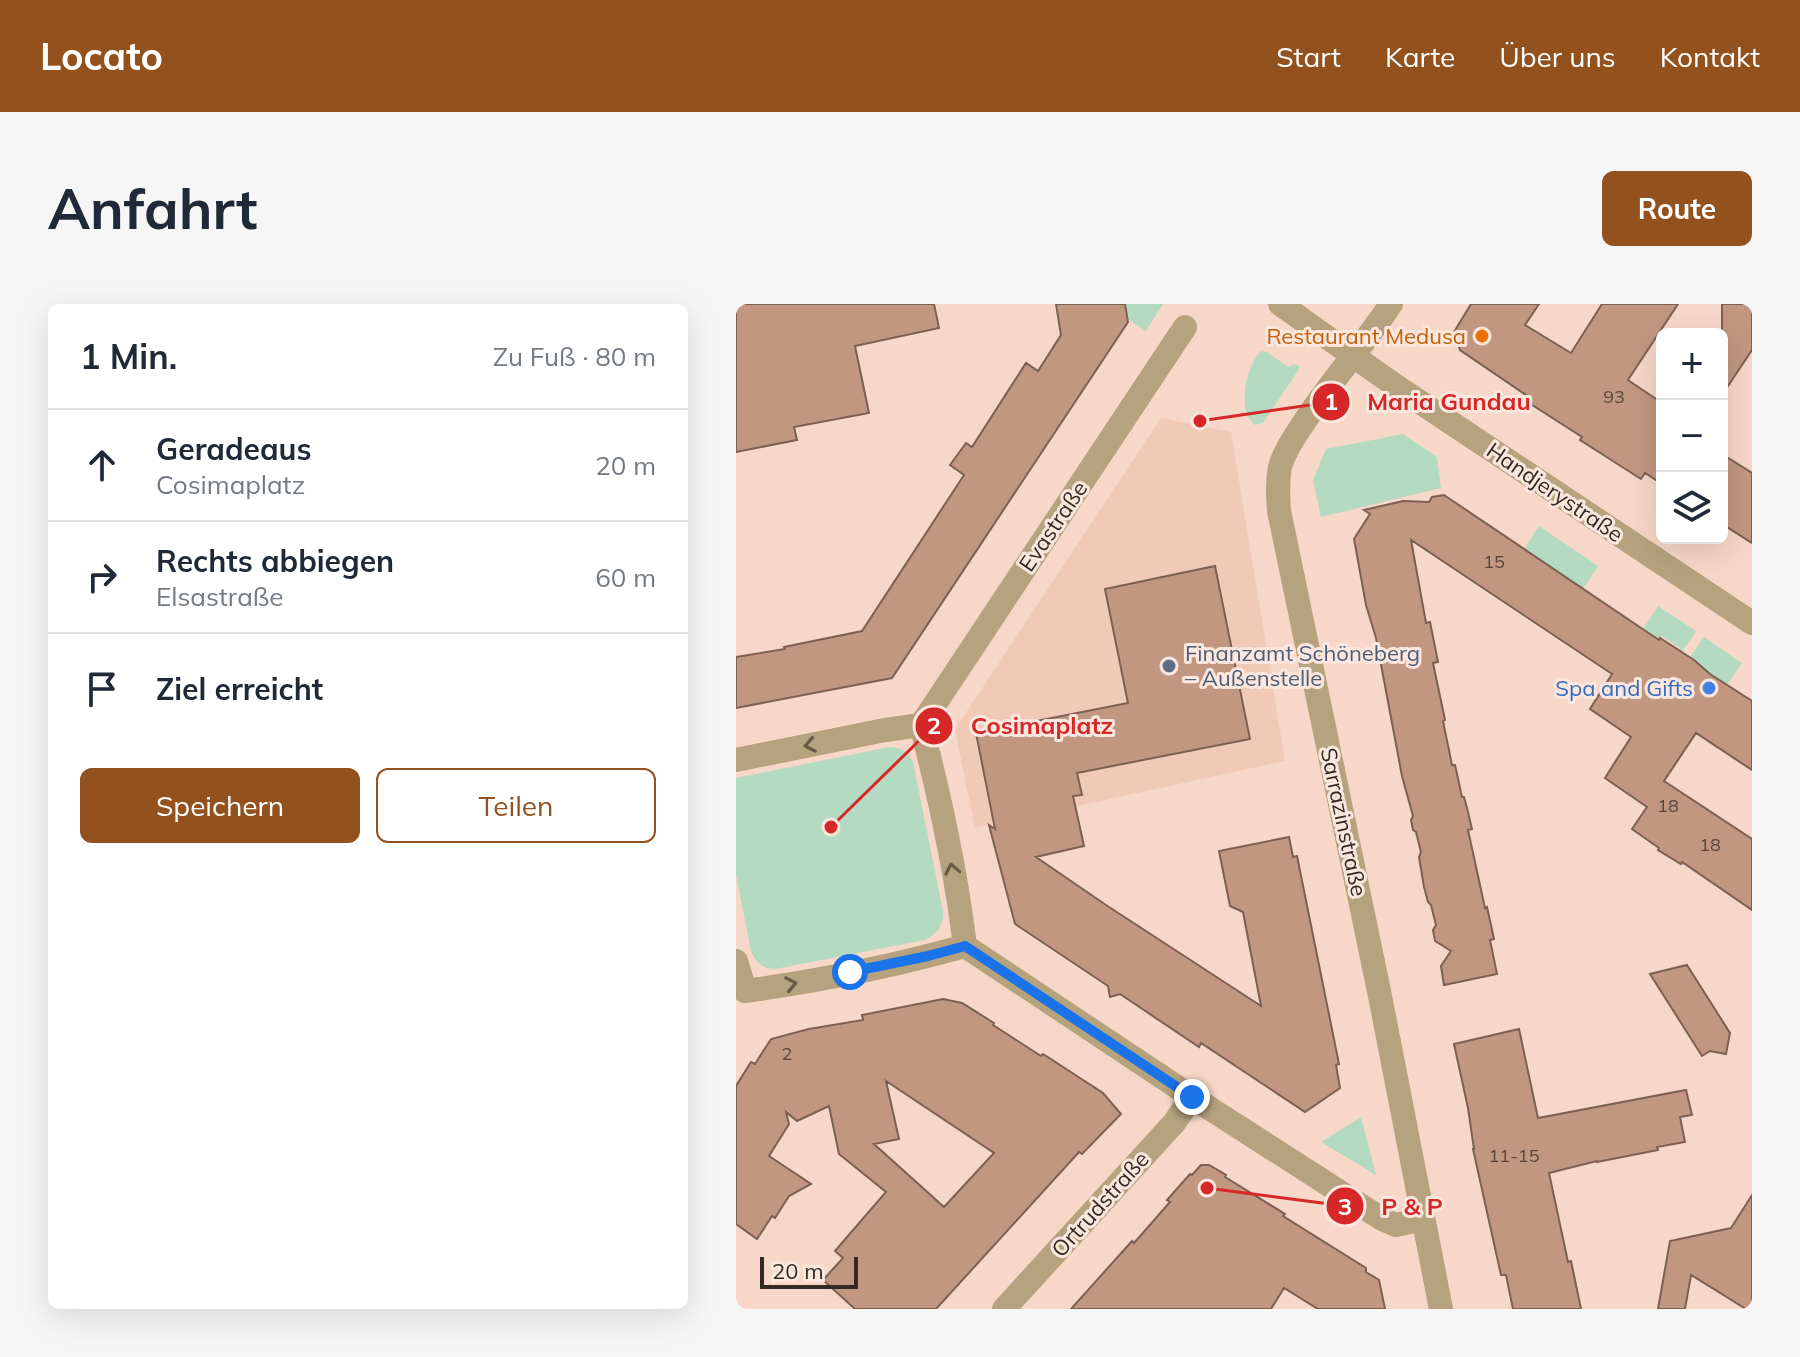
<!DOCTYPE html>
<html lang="de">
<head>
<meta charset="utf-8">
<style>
  :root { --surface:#fff; --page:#f6f6f7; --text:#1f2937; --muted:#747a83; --line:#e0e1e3; --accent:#93521d }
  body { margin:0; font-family:Mulish,sans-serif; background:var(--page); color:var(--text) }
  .controls { position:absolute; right:24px; top:24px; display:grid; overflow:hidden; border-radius:12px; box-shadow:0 8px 32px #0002 }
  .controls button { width:72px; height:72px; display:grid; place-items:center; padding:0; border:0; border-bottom:2px solid var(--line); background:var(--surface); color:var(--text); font:40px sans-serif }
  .scale { position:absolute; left:24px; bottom:20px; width:98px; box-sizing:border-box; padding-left:8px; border:4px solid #352923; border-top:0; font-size:22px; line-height:28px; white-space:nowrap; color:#352923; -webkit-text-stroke:6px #fbe7de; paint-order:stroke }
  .stop { position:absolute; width:24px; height:24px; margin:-18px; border:6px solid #1a73e8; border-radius:50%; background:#fff }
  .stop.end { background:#1a73e8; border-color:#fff; box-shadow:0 2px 8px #0008 }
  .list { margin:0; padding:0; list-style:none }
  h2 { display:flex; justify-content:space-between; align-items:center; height:104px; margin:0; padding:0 32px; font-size:34px }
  h2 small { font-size:26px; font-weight:400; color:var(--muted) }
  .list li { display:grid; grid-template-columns:52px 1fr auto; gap:24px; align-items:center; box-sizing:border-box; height:112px; padding:0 32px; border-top:2px solid var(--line) }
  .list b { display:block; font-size:30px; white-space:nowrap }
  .list p { margin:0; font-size:26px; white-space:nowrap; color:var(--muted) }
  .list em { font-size:26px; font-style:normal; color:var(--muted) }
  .actions { display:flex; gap:16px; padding:24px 32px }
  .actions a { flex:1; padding:18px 0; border:2px solid var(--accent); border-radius:12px; text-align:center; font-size:28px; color:var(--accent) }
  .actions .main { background:var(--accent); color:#fff }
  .icon { flex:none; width:44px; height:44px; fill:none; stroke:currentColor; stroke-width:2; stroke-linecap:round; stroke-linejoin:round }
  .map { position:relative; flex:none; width:1016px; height:1005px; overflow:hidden; border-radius:12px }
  header { display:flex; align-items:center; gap:48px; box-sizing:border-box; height:112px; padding:0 40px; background:var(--accent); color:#fff }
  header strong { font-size:38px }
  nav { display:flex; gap:44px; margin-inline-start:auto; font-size:28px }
  .intro { display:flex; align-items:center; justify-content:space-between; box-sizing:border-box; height:192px; padding:0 48px }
  h1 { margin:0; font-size:56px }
  .button { padding:20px 36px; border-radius:12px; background:var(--accent); color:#fff; font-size:28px; font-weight:700 }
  main { display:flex; gap:48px; padding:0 48px }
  aside { flex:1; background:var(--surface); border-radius:12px; box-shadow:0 8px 32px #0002 }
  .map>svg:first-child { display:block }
  .built { fill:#f1cab7 }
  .green { fill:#b4dbc1 }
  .building { fill:#c29782; stroke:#7c6053; stroke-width:2; fill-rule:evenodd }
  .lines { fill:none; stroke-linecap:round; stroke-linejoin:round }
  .minor { stroke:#b6a27e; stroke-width:24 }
  .oneway { stroke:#695947 }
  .route { stroke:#1a73e8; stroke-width:10 }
  .food-dot { fill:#e8710a; stroke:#fbe7de; stroke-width:3 }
  .service-dot { fill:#5c6f8a; stroke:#fbe7de; stroke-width:3 }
  .shop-dot { fill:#3f7fe0; stroke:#fbe7de; stroke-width:3 }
  .labels { text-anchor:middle; stroke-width:6; stroke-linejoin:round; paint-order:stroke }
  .number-label { font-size:18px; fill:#58443b }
  .food-label { font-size:22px; fill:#c56008; stroke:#fbe7de; text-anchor:end }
  .street-label { font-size:22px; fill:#352923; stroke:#fbe7de }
  .service-label { font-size:22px; fill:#4e5e75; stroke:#fbe7de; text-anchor:start }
  .shop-label { font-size:22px; fill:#366cbe; stroke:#fbe7de; text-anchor:end }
  .leader { fill:none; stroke:#d62828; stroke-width:3 }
  .callout-dot { fill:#d62828; stroke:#fbe7de; stroke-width:3 }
  .mark-label { font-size:24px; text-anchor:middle; font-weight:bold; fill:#fff }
  .callout-label { font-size:24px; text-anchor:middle; font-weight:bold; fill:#d62828; stroke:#fbe7de; stroke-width:6; stroke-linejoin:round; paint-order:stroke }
</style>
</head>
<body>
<header>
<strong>Locato</strong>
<nav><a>Start</a><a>Karte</a><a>Über uns</a><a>Kontakt</a></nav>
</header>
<div class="intro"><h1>Anfahrt</h1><a class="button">Route</a></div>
<main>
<aside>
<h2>1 Min.<small>Zu Fuß · 80 m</small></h2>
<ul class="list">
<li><svg class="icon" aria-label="ahead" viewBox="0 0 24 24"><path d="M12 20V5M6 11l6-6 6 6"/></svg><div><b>Geradeaus</b><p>Cosimaplatz</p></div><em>20 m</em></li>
<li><svg class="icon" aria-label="right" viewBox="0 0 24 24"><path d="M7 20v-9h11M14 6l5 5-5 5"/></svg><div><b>Rechts abbiegen</b><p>Elsastraße</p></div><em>60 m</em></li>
<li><svg class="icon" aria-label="arrive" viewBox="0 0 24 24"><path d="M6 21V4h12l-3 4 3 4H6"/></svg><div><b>Ziel erreicht</b></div></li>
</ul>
<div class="actions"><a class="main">Speichern</a><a>Teilen</a></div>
</aside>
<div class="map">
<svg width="1016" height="1005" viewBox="0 0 1016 1005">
  <rect width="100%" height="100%" fill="#f7d7c7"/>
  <path class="built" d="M 425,114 L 495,128 L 549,457 L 239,524 L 219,425 Z"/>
  <path class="green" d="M 389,0 L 427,0 L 410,27 L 387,12 L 391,11 Z
    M 525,47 L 531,48 L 552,63 L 558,60 L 563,62 L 563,65 L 527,119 L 519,121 C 500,107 510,62 525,47 Z
    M 667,130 L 701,153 L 705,184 L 585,213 L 577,176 L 590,145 Z
    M 803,222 L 862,262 L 847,285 L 788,245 Z
    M 922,302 L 960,327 L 946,348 L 943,346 L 944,344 L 926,332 L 923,336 L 907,325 Z
    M 968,333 L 1006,359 L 991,381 L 955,357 L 957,355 L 954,353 Z
    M 153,443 C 164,442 172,448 177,458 L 207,607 C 208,621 201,631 189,636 L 39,665 C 27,665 19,658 15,647 L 0,571 L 0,474 Z
    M 625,813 L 640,871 L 585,838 Z"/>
  <path class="building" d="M 0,0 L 198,0 L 203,24 L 119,42 L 133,109 L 58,123 L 61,136 L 0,148 Z
    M 320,0 L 389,0 L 392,18 L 156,374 L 0,404 L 0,353 L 49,345 L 48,343 L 126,327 L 228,171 L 214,161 L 230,139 L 236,143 L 290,59 L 302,67 L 325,31 Z
    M 735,0 L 803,0 L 789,21 L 835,49 L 866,0 L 942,0 L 892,76 L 926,99 L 926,180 L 909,169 L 905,175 L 844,136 L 846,133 L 790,97 L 793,93 L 724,46 L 718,28 Z
    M 986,0 L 1016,0 L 1016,46 L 986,91 Z
    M 986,150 L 1016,169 L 1016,239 L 986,220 Z
    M 708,191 L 923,336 L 924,334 L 958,356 L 974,370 L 1016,397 L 1016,466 L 960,429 L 928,477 L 1016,535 L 1016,606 L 946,558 L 945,560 L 922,546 L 923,544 L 896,525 L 911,503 L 869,474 L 895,433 L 854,405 L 876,370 L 675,236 L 690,319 L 694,318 L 702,358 L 697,359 L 709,416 L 707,417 L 716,461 L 719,461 L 726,493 L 728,493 L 731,504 L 736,525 L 732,526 L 749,604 L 751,603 L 758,635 L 754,636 L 761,670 L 708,681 L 705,662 L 715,647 L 699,637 L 697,626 L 700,621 L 695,601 L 692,598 L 688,583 L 683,553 L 685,548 L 680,528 L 677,526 L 675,516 L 677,512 L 666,472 L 640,334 L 630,301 L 618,235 L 634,210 L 628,206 L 667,197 L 693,198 L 696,193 Z
    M 479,262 L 514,435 L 341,469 L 346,491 L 337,492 L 348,542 L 300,553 L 370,601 L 525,702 L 507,608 L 494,602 L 483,547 L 553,533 L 557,553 L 561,552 L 603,760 L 600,761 L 604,784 L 569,808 L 465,739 L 463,743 L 384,690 L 374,693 L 372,682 L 279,620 L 253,521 L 259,525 L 240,429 L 392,399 L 369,285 Z
    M 951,661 L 994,729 L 990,750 L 974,747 L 966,752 L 914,670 Z
    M 207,695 L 226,699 L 258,719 L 257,721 L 305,752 L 307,750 L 367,789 L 385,810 L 346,850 L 343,848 L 200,1005 L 119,1005 L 87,976 L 107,954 L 99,947 L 150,888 L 103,850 L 93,802 L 61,817 L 50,808 L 53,820 L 33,852 L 75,880 L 53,892 L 39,914 L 36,912 L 21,935 L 0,920 L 0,782 L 15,758 L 19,760 L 35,735 L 73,725 L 127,716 L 126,711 ZM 150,777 L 258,849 L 208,903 L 138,840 L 163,835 Z
    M 783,725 L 802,814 L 950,786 L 956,811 L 944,813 L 949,838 L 921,843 L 922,846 L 861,858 L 861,857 L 813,869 L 832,958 L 835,957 L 845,1005 L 777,1005 L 770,971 L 765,971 L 737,845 L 738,845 L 732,804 L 718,740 Z
    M 465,861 L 473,861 L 490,871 L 489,873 L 549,910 L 547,912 L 630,964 L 630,968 L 643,976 L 649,1005 L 582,1005 L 548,984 L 535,1005 L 335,1005 L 396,937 L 398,939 L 434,898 L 431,896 L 454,870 L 456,871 Z
    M 1016,891 L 1016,1005 L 1010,1005 L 955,971 L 949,1005 L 922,1005 L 934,937 L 995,924 Z"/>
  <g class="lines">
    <path class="minor" d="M 544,0 L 657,80 L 1016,319
      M 655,0 C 628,41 594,78 567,120 C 558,133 548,148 544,163 C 541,178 542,192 543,207 L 643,687 L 705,1005
      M 185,421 L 449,23
      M 0,456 L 149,426 L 185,421 C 204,493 220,568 229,642
      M 229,642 L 456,793 L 646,915 L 660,921 L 687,915
      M 0,657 L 9,687 C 82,677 158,662 229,642
      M 268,1005 L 438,819 L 456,793"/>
  </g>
  <defs><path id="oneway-chevron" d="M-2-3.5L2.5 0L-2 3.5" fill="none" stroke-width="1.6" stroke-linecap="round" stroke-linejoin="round" transform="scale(2)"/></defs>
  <g class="oneway">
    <use href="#oneway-chevron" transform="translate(74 441) rotate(169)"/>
    <use href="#oneway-chevron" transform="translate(216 565) rotate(-101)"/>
    <use href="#oneway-chevron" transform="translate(55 680) rotate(-11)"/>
  </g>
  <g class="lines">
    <path class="route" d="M 114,668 L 192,652 L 229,642 L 456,793"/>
  </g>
  <circle class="food-dot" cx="746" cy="32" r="8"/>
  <circle class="service-dot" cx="433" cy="362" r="8"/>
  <circle class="shop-dot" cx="973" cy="384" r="8"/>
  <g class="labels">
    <g class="number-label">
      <text x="878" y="99">93</text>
      <text x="758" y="264">15</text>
      <text x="932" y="508">18</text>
      <text x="974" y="547">18</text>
      <text x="51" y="756">2</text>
      <text x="778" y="858">11-15</text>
    </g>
    <g class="food-label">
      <text x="730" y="40">Restaurant Medusa</text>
    </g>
    <g class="street-label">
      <text transform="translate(819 188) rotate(34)" y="8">Handjerystraße</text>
      <text transform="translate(317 222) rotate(-56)" y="8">Evastraße</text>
      <text transform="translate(608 518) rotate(78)" y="8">Sarrazinstraße</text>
      <text transform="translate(364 900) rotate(-48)" y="8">Ortrudstraße</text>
    </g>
    <g class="service-label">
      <text x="449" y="357">Finanzamt Schöneberg<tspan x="449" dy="25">– Außenstelle</tspan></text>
    </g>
    <g class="shop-label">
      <text x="957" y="392">Spa and Gifts</text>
    </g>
  </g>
  <path class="leader" d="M464 117L595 98M95 523L198 422M471 884L609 902"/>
  <g class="callout-dot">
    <circle cx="464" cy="117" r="8"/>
    <circle cx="95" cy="523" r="8"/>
    <circle cx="471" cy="884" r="8"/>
    <circle cx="595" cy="98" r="20"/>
    <circle cx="198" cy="422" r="20"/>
    <circle cx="609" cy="902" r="20"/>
  </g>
  <g class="mark-label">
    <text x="595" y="106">1</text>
    <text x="198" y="430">2</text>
    <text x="609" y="911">3</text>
  </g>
  <g class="callout-label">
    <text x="713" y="106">Maria Gundau</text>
    <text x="306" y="430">Cosimaplatz</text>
    <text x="676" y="911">P &amp; P</text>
  </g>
</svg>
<div class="controls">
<button>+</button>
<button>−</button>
<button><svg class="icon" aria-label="layers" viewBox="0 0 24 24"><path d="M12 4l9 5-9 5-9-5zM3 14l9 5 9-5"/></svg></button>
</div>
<div class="scale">20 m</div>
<div class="stop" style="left:114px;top:668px"></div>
<div class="stop end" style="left:456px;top:793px"></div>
</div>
</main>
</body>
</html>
